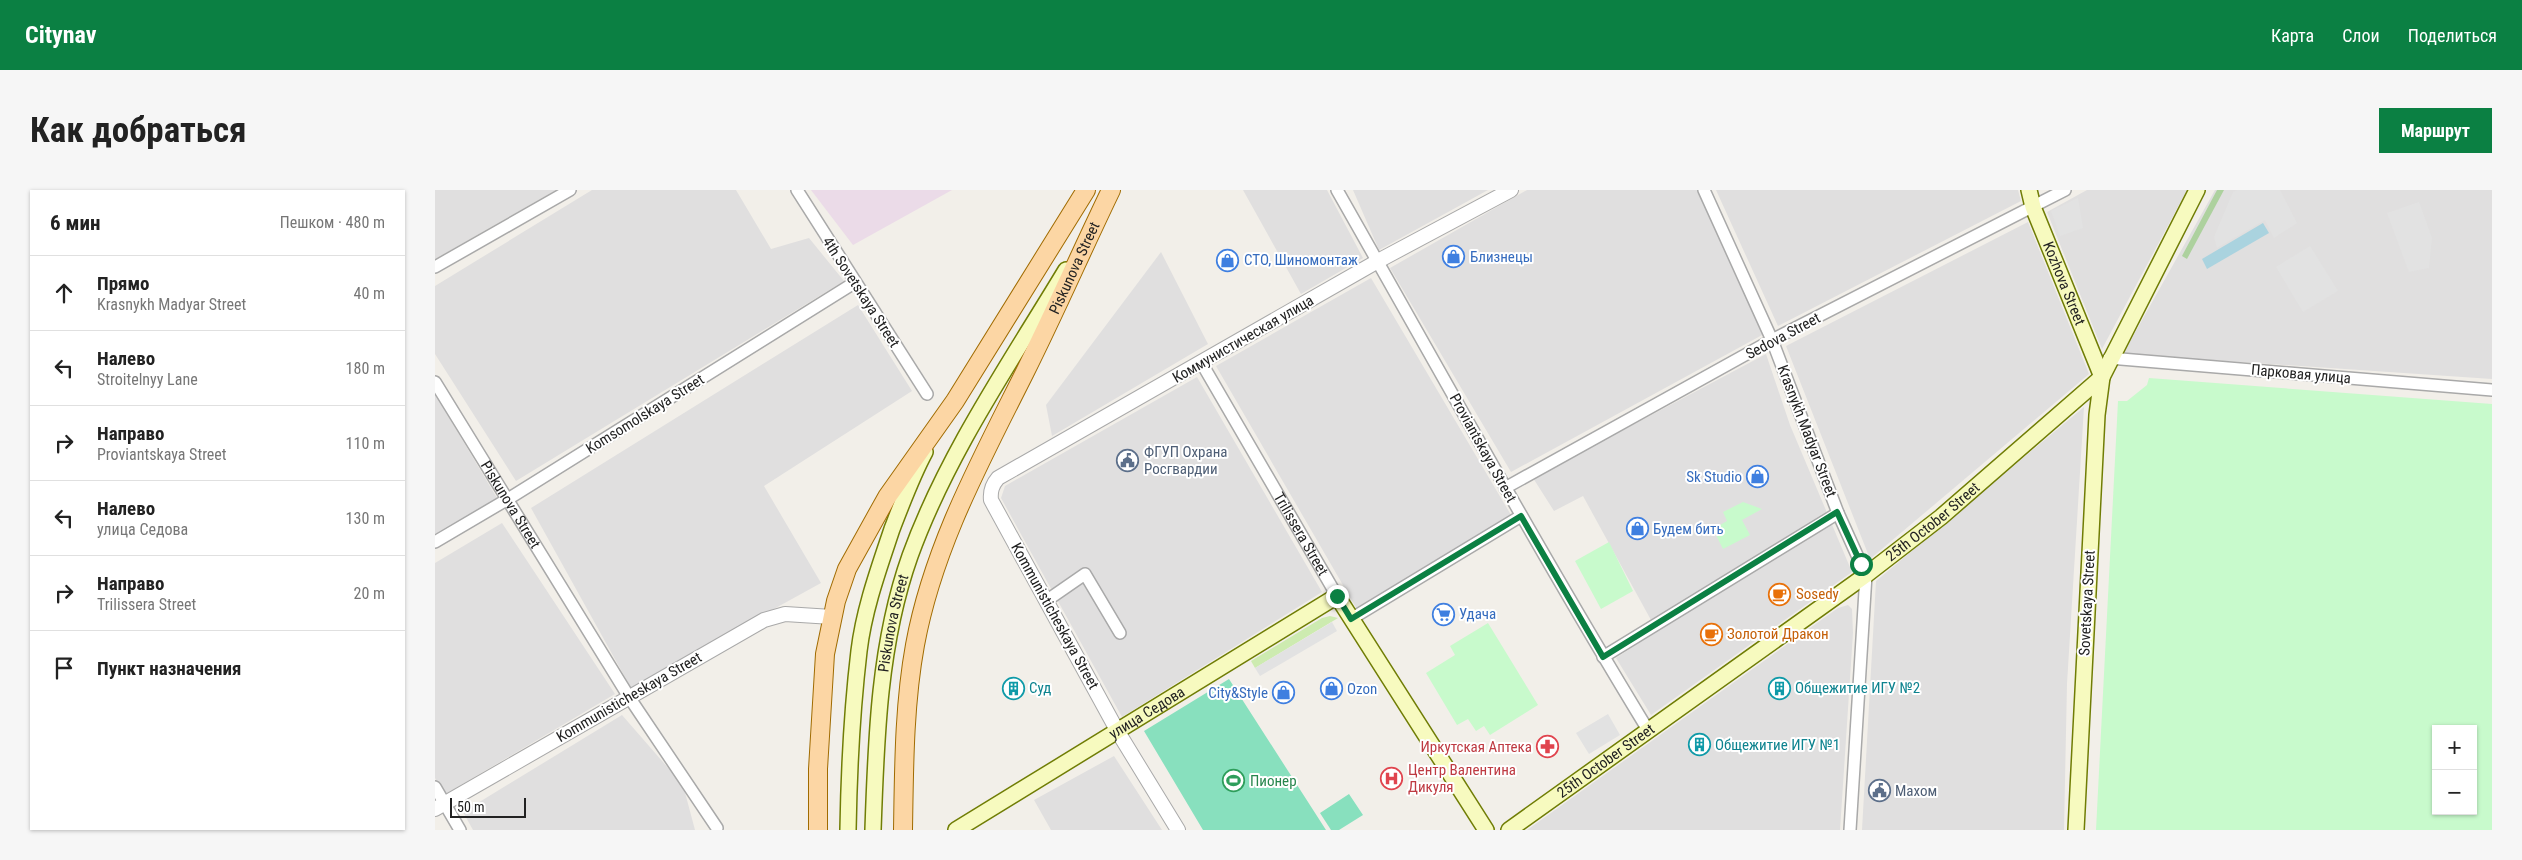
<!DOCTYPE html>
<html lang="ru">
<head>
<meta charset="utf-8">
<style>
  :root { --surface:#fff; --page:#f6f6f6; --text:#222; --muted:#767676; --line:#e0e0e0; --accent:#0b8043 }
  body { margin:0; font-family:"Roboto Condensed",sans-serif; background:var(--page); color:var(--text) }
  .controls { position:absolute; right:15px; bottom:15px; display:grid; overflow:hidden; border-radius:0px; box-shadow:0 1px 4px #0004 }
  .controls button { width:45px; height:45px; display:grid; place-items:center; padding:0; border:0; border-bottom:1px solid var(--line); background:var(--surface); color:var(--text); font:25px sans-serif }
  .scale { position:absolute; left:15px; bottom:12px; width:76px; box-sizing:border-box; padding-left:5px; border:2px solid #222; border-top:0; font-size:14px; line-height:18px; white-space:nowrap; color:#222; -webkit-text-stroke:4px #fff; paint-order:stroke }
  .stop { position:absolute; width:15px; height:15px; margin:-11px; border:4px solid #0b8043; border-radius:50%; background:#fff }
  .stop.end { background:#0b8043; border-color:#fff; box-shadow:0 1px 5px #0008 }
  .list { margin:0; padding:0; list-style:none }
  h2 { display:flex; justify-content:space-between; align-items:center; height:65px; margin:0; padding:0 20px; font-size:21px }
  h2 small { font-size:16px; font-weight:400; color:var(--muted) }
  .list li { display:grid; grid-template-columns:32px 1fr auto; gap:15px; align-items:center; box-sizing:border-box; height:75px; padding:0 20px; border-top:1px solid var(--line) }
  .list b { display:block; font-size:19px; white-space:nowrap }
  .list p { margin:0; font-size:16px; white-space:nowrap; color:var(--muted) }
  .list em { font-size:16px; font-style:normal; color:var(--muted) }
  .icon { flex:none; width:28px; height:28px; fill:none; stroke:currentColor; stroke-width:2; stroke-linecap:round; stroke-linejoin:round }
  .map { position:relative; flex:none; width:2057px; height:640px; overflow:hidden; border-radius:0px }
  header { display:flex; align-items:center; gap:30px; box-sizing:border-box; height:70px; padding:0 25px; background:var(--accent); color:#fff }
  header strong { font-size:24px }
  nav { display:flex; gap:28px; margin-inline-start:auto; font-size:18px }
  .intro { display:flex; align-items:center; justify-content:space-between; box-sizing:border-box; height:120px; padding:0 30px }
  h1 { margin:0; font-size:35px }
  .button { padding:12px 22px; border-radius:0px; background:var(--accent); color:#fff; font-size:18px; font-weight:700 }
  main { display:flex; gap:30px; padding:0 30px }
  aside { flex:1; background:var(--surface); border-radius:0px; box-shadow:0 1px 4px #0004 }
  .map>svg:first-child { display:block }
  .residential { fill:#e0dfdf }
  .industrial { fill:#ebdbe8 }
  .grass { fill:#cdebb0 }
  .forest { fill:#add19e }
  .park { fill:#c8facc; fill-rule:evenodd }
  .pitch { fill:#88e0be }
  .parking { fill:#e2e2e2 }
  .water { fill:#aad3df }
  .lines { fill:none; stroke-linecap:round; stroke-linejoin:round }
  .minor-casing { stroke:#a9a9a9; stroke-width:14 }
  .tertiary-casing { stroke:#a9a9a9; stroke-width:16 }
  .secondary-casing { stroke:#707d05; stroke-width:18 }
  .primary-casing { stroke:#a06b00; stroke-width:20 }
  .minor { stroke:#fff; stroke-width:11 }
  .tertiary { stroke:#fff; stroke-width:14 }
  .secondary { stroke:#f7fabf; stroke-width:15 }
  .primary { stroke:#fcd6a4; stroke-width:18 }
  .route { stroke:#0b8043; stroke-width:6 }
  .labels { text-anchor:middle; stroke-width:4; stroke-linejoin:round; paint-order:stroke }
  .shop-label { font-size:15px; fill:#366cbe; stroke:#fff; text-anchor:start }
  .street-label { font-size:15px; fill:#222; stroke:#fff }
  .service-label { font-size:15px; fill:#4e5e75; stroke:#fff; text-anchor:start }
  .food-label { font-size:15px; fill:#c56008; stroke:#fff; text-anchor:start }
  .culture-label { font-size:15px; fill:#0d838f; stroke:#fff; text-anchor:start }
  .health-label { font-size:15px; fill:#be3a42; stroke:#fff; text-anchor:end }
  .leisure-label { font-size:15px; fill:#27864d; stroke:#fff; text-anchor:start }
</style>
</head>
<body>
<header>
<strong>Citynav</strong>
<nav><a>Карта</a><a>Слои</a><a>Поделиться</a></nav>
</header>
<div class="intro"><h1>Как добраться</h1><a class="button">Маршрут</a></div>
<main>
<aside>
<h2>6 мин<small>Пешком · 480 m</small></h2>
<ul class="list">
<li><svg class="icon" aria-label="ahead" viewBox="0 0 24 24"><path d="M12 20V5M6 11l6-6 6 6"/></svg><div><b>Прямо</b><p>Krasnykh Madyar Street</p></div><em>40 m</em></li>
<li><svg class="icon" aria-label="left" viewBox="0 0 24 24"><path d="M17 20v-9H6M10 6l-5 5 5 5"/></svg><div><b>Налево</b><p>Stroitelnyy Lane</p></div><em>180 m</em></li>
<li><svg class="icon" aria-label="right" viewBox="0 0 24 24"><path d="M7 20v-9h11M14 6l5 5-5 5"/></svg><div><b>Направо</b><p>Proviantskaya Street</p></div><em>110 m</em></li>
<li><svg class="icon" aria-label="left" viewBox="0 0 24 24"><path d="M17 20v-9H6M10 6l-5 5 5 5"/></svg><div><b>Налево</b><p>улица Седова</p></div><em>130 m</em></li>
<li><svg class="icon" aria-label="right" viewBox="0 0 24 24"><path d="M7 20v-9h11M14 6l5 5-5 5"/></svg><div><b>Направо</b><p>Trilissera Street</p></div><em>20 m</em></li>
<li><svg class="icon" aria-label="arrive" viewBox="0 0 24 24"><path d="M6 21V4h12l-3 4 3 4H6"/></svg><div><b>Пункт назначения</b></div></li>
</ul>
</aside>
<div class="map">
<svg width="2057" height="640" viewBox="0 0 2057 640">
  <rect width="100%" height="100%" fill="#f2efe9"/>
  <path class="residential" d="M 0,0 L 121,0 L 0,69 Z
    M 157,0 L 301,0 L 336,59 L 374,48 L 409,91 L 81,291 L 0,164 L 0,96 Z
    M 808,0 L 892,0 L 928,68 L 866,104 Z
    M 918,0 L 1053,0 L 944,60 Z
    M 1092,0 L 1266,0 L 1329,144 L 1076,282 L 955,78 Z
    M 1281,0 L 1583,0 L 1586,11 L 1343,136 Z
    M 1652,0 L 1752,0 L 1667,159 L 1612,22 Z
    M 1780,0 L 2057,0 L 2057,189 L 1688,164 Z
    M 1593,32 L 1654,184 L 1435,369 L 1351,156 Z
    M 726,62 L 773,154 L 617,246 L 611,215 Z
    M 936,88 L 1076,325 L 923,421 L 781,176 Z
    M 423,115 L 477,201 L 329,296 L 386,393 L 196,498 L 96,318 Z
    M 1331,164 L 1355,235 L 1417,382 L 1216,525 L 1181,468 L 1222,441 L 1148,306 L 1119,321 L 1098,288 Z
    M 762,187 L 887,402 L 687,527 L 566,308 L 570,296 Z
    M 0,204 L 62,308 L 0,345 Z
    M 1649,217 L 1632,494 L 1629,640 L 1427,640 L 1441,391 Z
    M 67,333 L 180,504 L 9,605 L 0,588 L 0,373 Z
    M 1413,415 L 1417,419 L 1418,443 L 1405,640 L 1092,640 L 1403,418 Z
    M 187,525 L 248,595 L 260,640 L 38,640 L 28,622 Z
    M 679,566 L 727,640 L 616,640 L 599,610 Z"/>
  <path class="industrial" d="M 376,0 L 517,0 L 418,55 Z"/>
  <path class="grass" d="M 895,426 L 903,428 L 820,478 L 816,471 L 887,428 Z"/>
  <path class="forest" d="M 1782,0 L 1789,0 L 1752,69 L 1747,66 Z"/>
  <path class="park" d="M 1714,188 L 2057,214 L 2057,640 L 1661,640 L 1683,211 L 1692,211 L 1712,195 ZM 2001,539 L 2038,539 L 2038,621 L 2001,621 Z
    M 1308,312 L 1327,319 L 1307,330 L 1315,345 L 1288,359 L 1278,339 L 1292,331 L 1288,322 Z
    M 1174,352 L 1198,401 L 1166,419 L 1140,371 Z
    M 1053,433 L 1103,515 L 1055,545 L 1049,536 L 1041,541 L 1033,529 L 1022,535 L 991,483 L 1020,465 L 1015,456 Z"/>
  <path class="pitch" d="M 794,489 L 891,640 L 768,640 L 709,541 Z
    M 914,604 L 928,625 L 904,640 L 896,640 L 885,623 Z"/>
  <path class="parking" d="M 1802,0 L 1845,0 L 1862,33 L 1839,48 L 1830,30 L 1782,58 L 1779,47 L 1798,2 Z
    M 1643,8 L 1648,38 L 1625,46 L 1616,21 Z
    M 1984,12 L 1997,48 L 1994,78 L 1974,82 L 1952,23 Z
    M 1875,56 L 1903,101 L 1868,122 L 1841,77 Z
    M 897,432 L 902,441 L 825,486 L 820,478 Z
    M 1173,524 L 1185,545 L 1154,564 L 1141,543 Z"/>
  <path class="water" d="M 1828,33 L 1834,43 L 1772,79 L 1767,69 Z"/>
  <g class="lines">
    <defs>
      <g id="minor">
        <path d="M 362,0 L 492,204"/>
        <path d="M 902,0 C 1005,181 1105,363 1213,540"/>
        <path d="M 1269,0 L 1337,150 L 1403,323 L 1431,385 L 1415,640"/>
        <path d="M 0,77 L 135,0"/>
        <path d="M 1674,168 L 2057,200"/>
        <path id="s1" d="M 766,172 L 902,406"/>
        <path id="s2" d="M 0,192 L 194,507 L 282,638"/>
        <path d="M 1070,298 L 1337,150 L 1630,0"/>
        <path d="M 0,352 L 73,309 L 419,93"/>
        <path d="M 611,411 L 650,384 L 685,443"/>
        <path d="M 916,429 L 1086,326"/>
        <path d="M 1168,467 L 1403,323"/>
        <path d="M 0,597 L 25,640"/>
      </g>
      <path id="tertiary" d="M 0,619 L 329,430 L 350,424 L 397,427
        M 743,640 L 683,542 L 556,310 C 555,301 557,295 563,288 L 943,71 L 1076,0"/>
      <g id="secondary">
        <path id="s3" d="M 1594,0 L 1598,17 L 1667,187 L 1662,225 L 1641,640"/>
        <path d="M 413,640 C 414,580 417,520 424,461 C 429,419 444,378 457,339 C 467,313 477,286 490,262"/>
        <path id="s4" d="M 438,640 C 441,549 444,453 475,366 C 512,264 575,173 631,80"/>
        <path id="s5" d="M 521,640 L 902,406 L 1051,640"/>
        <path id="s6" d="M 1074,640 L 1431,385 L 1506,327 L 1667,187 L 1762,0"/>
      </g>
      <g id="primary">
        <path d="M 383,640 L 383,579 L 390,464 L 401,411 L 412,379 L 452,307 L 520,211 L 651,0"/>
        <path id="s7" d="M 468,640 C 469,579 469,515 480,455 C 498,357 546,270 590,182 C 620,122 647,60 676,0"/>
      </g>
    </defs>
    <use href="#minor" class="minor-casing"/>
    <use href="#tertiary" class="tertiary-casing"/>
    <use href="#secondary" class="secondary-casing"/>
    <use href="#primary" class="primary-casing"/>
    <use href="#minor" class="minor"/>
    <use href="#tertiary" class="tertiary"/>
    <use href="#secondary" class="secondary"/>
    <use href="#primary" class="primary"/>
  </g>
  <g class="lines">
    <path class="route" d="M 902,406 L 916,429 L 1086,326 L 1168,467 L 1402,322 L 1426,374"/>
  </g>
  <defs>
    <symbol id="shop-ring" viewBox="-11 -11 22 22"><circle r="9.5" fill="#fff" stroke="#3f7fe0" stroke-width="1.5"/><path d="M-5-2.5h2.3a2.7 3.5 0 0 1 5.4 0H5L5.5 6h-11ZM-1.5-2.5h3a1.5 2.3 0 0 0-3 0Z" fill="#3f7fe0"/></symbol>
    <symbol id="civic-ring" viewBox="-11 -11 22 22"><circle r="9.5" fill="#fff" stroke="#5c6f8a" stroke-width="1.5"/><path d="M-.6-6.5H3V-4.5H.6V-3L4-1V1h2V6H-6V1h2V-1L-.6-3ZM-1.2 2.5V6h2.4V2.5Z" fill="#5c6f8a"/></symbol>
    <symbol id="cafe-ring" viewBox="-11 -11 22 22"><circle r="9.5" fill="#fff" stroke="#e8710a" stroke-width="1.5"/><path d="M-5.5-4.5H6V0H3Q3 3.5 0 3.5H-2.5Q-5.5 3.5-5.5 0ZM3-3.2v2h1.7v-2ZM-6 4.5H4V6H-6Z" fill="#e8710a"/></symbol>
    <symbol id="supermarket-ring" viewBox="-11 -11 22 22"><circle r="9.5" fill="#fff" stroke="#3f7fe0" stroke-width="1.5"/><path d="M-6-5.5h2.5l.6 2H6L4.5 2H-2.5L-4.4-4H-6ZM-1.5 3.2a1.3 1.3 0 1 0 .1 0ZM3 3.2a1.3 1.3 0 1 0 .1 0Z" fill="#3f7fe0"/></symbol>
    <symbol id="building-ring" viewBox="-11 -11 22 22"><circle r="9.5" fill="#fff" stroke="#0f9aa8" stroke-width="1.5"/><path d="M-4-6H4V6H1V3H-1V6H-4ZM-2.5-4.3h1.7v1.8h-1.7ZM.8-4.3h1.7v1.8H.8ZM-2.5-1h1.7V.8h-1.7ZM.8-1h1.7V.8H.8Z" fill="#0f9aa8"/></symbol>
    <symbol id="pharmacy-ring" viewBox="-11 -11 22 22"><circle r="9.5" fill="#fff" stroke="#e0444e" stroke-width="1.5"/><path d="M-2-6h4v4h4v4h-4v4h-4v-4h-4v-4h4Z" fill="#e0444e"/></symbol>
    <symbol id="hospital-ring" viewBox="-11 -11 22 22"><circle r="9.5" fill="#fff" stroke="#e0444e" stroke-width="1.5"/><path d="M-5-5h3v3.5h4V-5h3V5h-3V1.5h-4V5h-3Z" fill="#e0444e"/></symbol>
    <symbol id="stadium-ring" viewBox="-11 -11 22 22"><circle r="9.5" fill="#fff" stroke="#2e9e5b" stroke-width="1.5"/><path d="M0-5a6.5 5 0 1 0 0 10a6.5 5 0 1 0 0-10ZM-3.5-1.8h7v3.6h-7Z" fill="#2e9e5b"/></symbol>
  </defs>
  <g fill-rule="evenodd">
    <use href="#shop-ring" x="1006" y="54" width="25" height="25"/>
    <use href="#shop-ring" x="780" y="58" width="25" height="25"/>
    <use href="#civic-ring" x="680" y="258" width="25" height="25"/>
    <use href="#shop-ring" x="1310" y="274" width="25" height="25"/>
    <use href="#shop-ring" x="1190" y="326" width="25" height="25"/>
    <use href="#cafe-ring" x="1332" y="392" width="25" height="25"/>
    <use href="#supermarket-ring" x="996" y="412" width="25" height="25"/>
    <use href="#cafe-ring" x="1264" y="432" width="25" height="25"/>
    <use href="#building-ring" x="566" y="486" width="25" height="25"/>
    <use href="#building-ring" x="1332" y="486" width="25" height="25"/>
    <use href="#shop-ring" x="884" y="486" width="25" height="25"/>
    <use href="#shop-ring" x="836" y="490" width="25" height="25"/>
    <use href="#building-ring" x="1252" y="542" width="25" height="25"/>
    <use href="#pharmacy-ring" x="1100" y="544" width="25" height="25"/>
    <use href="#hospital-ring" x="944" y="576" width="25" height="25"/>
    <use href="#stadium-ring" x="786" y="578" width="25" height="25"/>
    <use href="#civic-ring" x="1432" y="588" width="25" height="25"/>
  </g>
  <g class="labels">
    <g class="shop-label">
      <text x="1035" y="72">Близнецы</text>
      <text x="809" y="75">СТО, Шиномонтаж</text>
      <text x="1307" y="292" text-anchor="end">Sk Studio</text>
      <text x="1218" y="344">Будем бить</text>
      <text x="1024" y="429">Удача</text>
      <text x="912" y="504">Ozon</text>
      <text x="833" y="508" text-anchor="end">City&amp;Style</text>
    </g>
    <g class="street-label">
      <text dy="5" stroke="none"><textPath href="#s7" startOffset="596">Piskunova Street</textPath></text>
      <text dy="5" stroke="none"><textPath href="#s3" startOffset="100">Kozhova Street</textPath></text>
      <text transform="translate(426 102) rotate(57)" y="5">4th Sovetskaya Street</text>
      <text transform="translate(1348 146) rotate(-28)" y="5">Sedova Street</text>
      <text transform="translate(808 149) rotate(-30)" y="5">Коммунистическая улица</text>
      <text transform="translate(1866 184) rotate(5)" y="5">Парковая улица</text>
      <text transform="translate(210 224) rotate(-32)" y="5">Komsomolskaya Street</text>
      <text transform="translate(1372 241) rotate(69)" y="5">Krasnykh Madyar Street</text>
      <text transform="translate(1048 258) rotate(61)" y="5">Proviantskaya Street</text>
      <text dy="5" stroke="none"><textPath href="#s2" startOffset="144">Piskunova Street</textPath></text>
      <text dy="5" stroke="none"><textPath href="#s6" startOffset="524">25th October Street</textPath></text>
      <text dy="5" stroke="none"><textPath href="#s1" startOffset="199">Trilissera Street</textPath></text>
      <text transform="translate(1652 413) rotate(-87)" y="5">Sovetskaya Street</text>
      <text transform="translate(620 426) rotate(61)" y="5">Kommunisticheskaya Street</text>
      <text dy="5" stroke="none"><textPath href="#s4" startOffset="208">Piskunova Street</textPath></text>
      <text transform="translate(194 507) rotate(-30)" y="5">Kommunisticheskaya Street</text>
      <text dy="5" stroke="none"><textPath href="#s5" startOffset="224">улица Седова</textPath></text>
      <text dy="5" stroke="none"><textPath href="#s6" startOffset="119">25th October Street</textPath></text>
    </g>
    <g class="service-label">
      <text x="709" y="267">ФГУП Охрана<tspan x="709" dy="17">Росгвардии</tspan></text>
      <text x="1460" y="606">Махом</text>
    </g>
    <g class="food-label">
      <text x="1361" y="409">Sosedy</text>
      <text x="1292" y="449">Золотой Дракон</text>
    </g>
    <g class="culture-label">
      <text x="594" y="503">Суд</text>
      <text x="1360" y="503">Общежитие ИГУ №2</text>
      <text x="1280" y="560">Общежитие ИГУ №1</text>
    </g>
    <g class="health-label">
      <text x="1097" y="562">Иркутская Аптека</text>
      <text x="973" y="585" text-anchor="start">Центр Валентина<tspan x="973" dy="17">Дикуля</tspan></text>
    </g>
    <g class="leisure-label">
      <text x="815" y="596">Пионер</text>
    </g>
  </g>
</svg>
<div class="controls">
<button>+</button>
<button>−</button>
</div>
<div class="scale">50 m</div>
<div class="stop" style="left:1426px;top:374px"></div>
<div class="stop end" style="left:902px;top:406px"></div>
</div>
</main>
</body>
</html>
